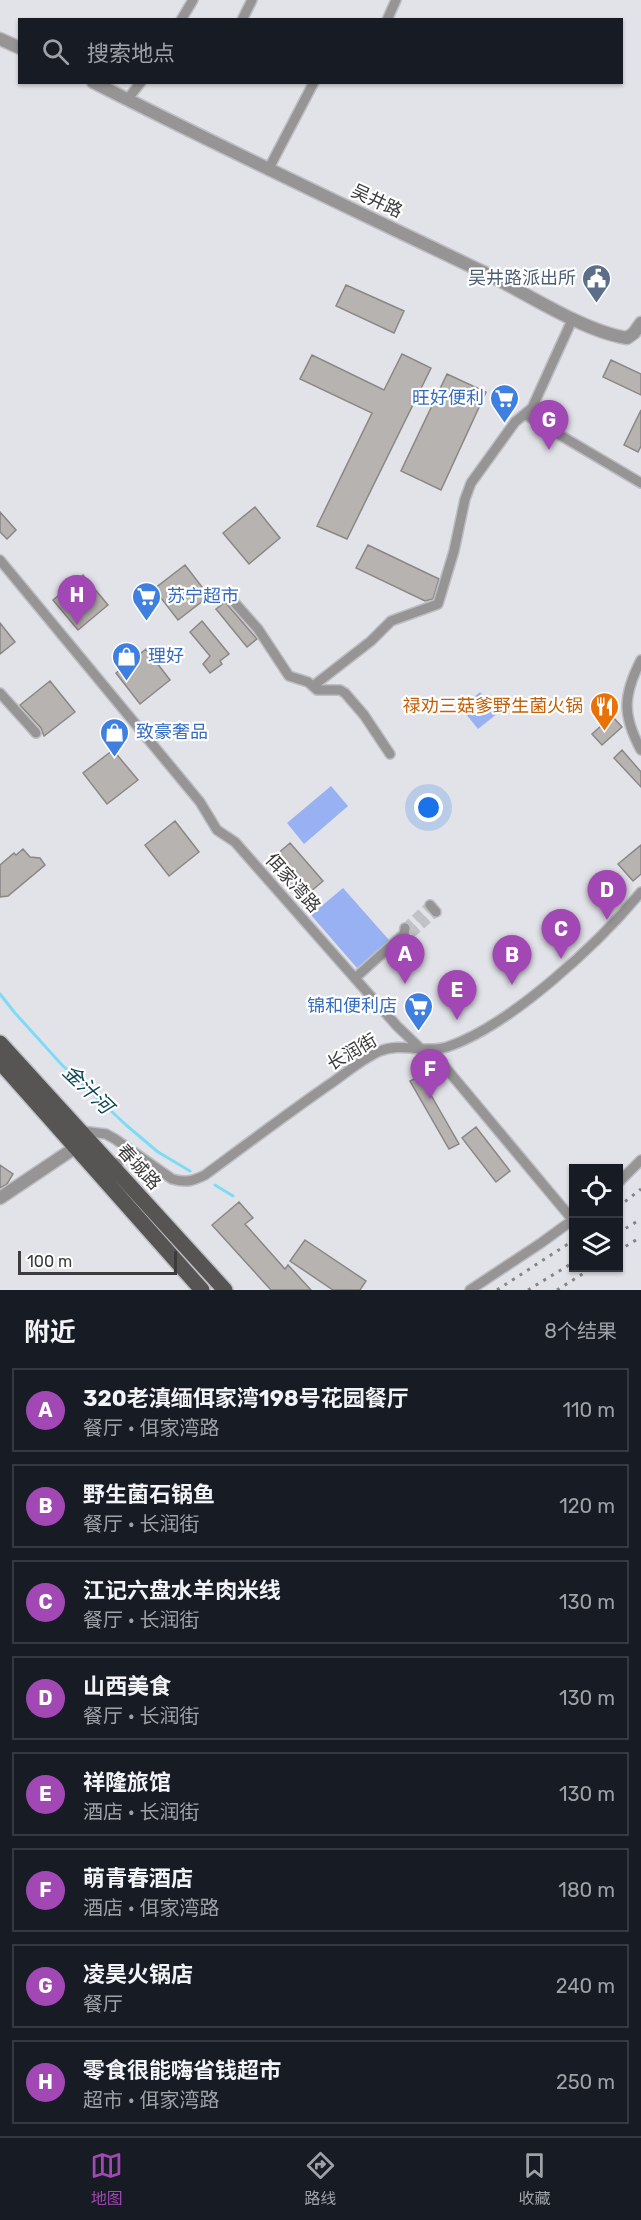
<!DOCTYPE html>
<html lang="zh">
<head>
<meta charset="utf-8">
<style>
  :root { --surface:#171b24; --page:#20242c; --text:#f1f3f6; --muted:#9ea1a6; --line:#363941; --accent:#a148b4 }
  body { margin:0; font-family:Rubik,"Noto Sans SC",sans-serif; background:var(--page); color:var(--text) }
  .controls { position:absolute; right:18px; bottom:18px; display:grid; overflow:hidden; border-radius:0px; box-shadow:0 2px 4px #0004 }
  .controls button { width:54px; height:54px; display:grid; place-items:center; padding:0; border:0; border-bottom:2px solid var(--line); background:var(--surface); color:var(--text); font:30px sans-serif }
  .scale { position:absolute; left:18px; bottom:15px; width:159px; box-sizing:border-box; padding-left:6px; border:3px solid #3c3c3e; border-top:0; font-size:16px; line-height:21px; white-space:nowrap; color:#3c3c3e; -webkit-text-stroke:4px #fff; paint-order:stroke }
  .you { position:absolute; left:429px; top:808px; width:21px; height:21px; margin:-15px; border:4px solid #fff; border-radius:50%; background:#1a73e8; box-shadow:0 0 0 9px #1a73e833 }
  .badge { display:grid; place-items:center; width:39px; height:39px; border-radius:50%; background:var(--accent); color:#fff; font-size:20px; font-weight:700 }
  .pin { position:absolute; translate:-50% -50px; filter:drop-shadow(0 2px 3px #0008) }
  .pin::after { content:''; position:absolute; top:32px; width:21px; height:18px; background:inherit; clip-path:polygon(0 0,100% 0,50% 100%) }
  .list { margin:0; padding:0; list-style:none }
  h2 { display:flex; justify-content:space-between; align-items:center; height:78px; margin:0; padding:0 24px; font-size:26px }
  h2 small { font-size:20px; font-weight:400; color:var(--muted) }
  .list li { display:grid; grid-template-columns:39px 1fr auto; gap:18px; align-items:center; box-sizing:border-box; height:84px; margin:0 12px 12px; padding:0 12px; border:2px solid var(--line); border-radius:0px }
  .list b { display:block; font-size:22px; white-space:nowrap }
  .list p { margin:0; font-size:20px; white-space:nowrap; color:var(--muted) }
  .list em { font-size:20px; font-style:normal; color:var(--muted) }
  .icon { flex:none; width:33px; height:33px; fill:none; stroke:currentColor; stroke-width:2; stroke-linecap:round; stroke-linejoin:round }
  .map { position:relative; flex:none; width:641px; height:1290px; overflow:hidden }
  .search { position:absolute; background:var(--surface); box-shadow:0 2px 4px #0004; left:18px; right:18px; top:18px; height:66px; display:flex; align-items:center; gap:15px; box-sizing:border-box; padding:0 21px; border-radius:0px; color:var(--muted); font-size:22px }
  .sheet { height:846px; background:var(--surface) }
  nav { display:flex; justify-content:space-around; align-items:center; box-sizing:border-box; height:84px; border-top:2px solid var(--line); background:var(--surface); font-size:16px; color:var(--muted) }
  nav a { display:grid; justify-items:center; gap:3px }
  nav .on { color:var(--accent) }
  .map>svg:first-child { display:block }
  .green { fill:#98b1f3 }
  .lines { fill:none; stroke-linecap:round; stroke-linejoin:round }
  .stream { stroke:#7edbf8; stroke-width:3 }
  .building { fill:#b7b3b1; stroke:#8b8785; stroke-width:1.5 }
  .minor-tunnel { stroke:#c1c2c6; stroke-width:9; stroke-dasharray:9 4.5; stroke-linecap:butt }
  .minor-casing { stroke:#bdbec3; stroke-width:12 }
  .tertiary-casing { stroke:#bdbec3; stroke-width:15 }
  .primary-casing { stroke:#bdbec3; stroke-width:18 }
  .minor { stroke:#969494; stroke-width:9 }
  .tertiary { stroke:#969494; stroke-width:12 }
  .primary { stroke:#575454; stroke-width:15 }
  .rail { stroke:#858589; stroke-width:3; stroke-dasharray:3 6; stroke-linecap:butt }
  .labels { text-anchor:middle; stroke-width:4.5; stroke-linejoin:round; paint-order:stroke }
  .street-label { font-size:18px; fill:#3c3c3e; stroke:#fff }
  .service-label { font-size:18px; fill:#4e5e75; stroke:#fff; text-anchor:end }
  .shop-label { font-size:18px; fill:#366cbe; stroke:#fff; text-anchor:start }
  .food-label { font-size:18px; fill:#c56008; stroke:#fff; text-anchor:end }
  .water-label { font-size:20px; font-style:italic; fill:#0f4756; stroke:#fff }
</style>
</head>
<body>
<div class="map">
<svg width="641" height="1290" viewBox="0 0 641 1290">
  <rect width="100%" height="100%" fill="#e2e3e8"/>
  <path class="green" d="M 480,692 L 498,713 L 478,729 L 461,708 Z
    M 331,786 L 348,806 L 304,844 L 287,823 Z
    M 343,888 L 389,940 L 357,968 L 311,915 Z"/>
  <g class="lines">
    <path class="stream" d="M 0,994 L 15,1013 L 62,1065 L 126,1125 L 158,1152 L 190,1171
      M 215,1185 L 233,1196"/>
  </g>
  <path class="building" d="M 346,285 L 404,311 L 394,333 L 336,306 Z
    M 402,354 L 431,368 L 347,539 L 317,526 L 372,413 L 300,379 L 312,355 L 384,390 Z
    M 611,360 L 641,374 L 641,395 L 603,377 Z
    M 447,374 L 486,392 L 441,490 L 401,471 Z
    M 641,410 L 641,446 L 638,452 L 624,445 Z
    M 255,507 L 280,538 L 249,564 L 223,533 Z
    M 0,512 L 16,530 L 7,539 L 0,532 Z
    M 368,545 L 439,579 L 433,599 L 425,601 L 356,568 Z
    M 185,565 L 209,596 L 178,620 L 154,589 Z
    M 83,575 L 108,605 L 78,630 L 53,600 Z
    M 225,602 L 257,639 L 247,647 L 216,609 Z
    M 202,621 L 229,654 L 220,661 L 222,664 L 210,673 L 203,664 L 210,656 L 190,632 Z
    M 0,623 L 15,642 L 0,654 Z
    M 146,649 L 170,680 L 140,704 L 116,673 Z
    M 50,681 L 75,712 L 44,736 L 41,728 L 20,705 Z
    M 612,716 L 622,727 L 602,745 L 592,734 Z
    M 113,750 L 138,780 L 107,804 L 83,773 Z
    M 622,750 L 641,772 L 641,787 L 614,758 Z
    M 175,821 L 199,852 L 169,876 L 145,845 Z
    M 290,843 L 323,881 L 302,899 L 269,861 Z
    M 641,845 L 641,874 L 633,881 L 618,864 Z
    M 23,849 L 30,857 L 40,858 L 45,865 L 8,896 L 0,897 L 0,865 L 14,853 L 16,855 Z
    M 420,1076 L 459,1144 L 449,1149 L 410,1081 Z
    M 476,1127 L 510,1171 L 496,1182 L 462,1138 Z
    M 0,1165 L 13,1174 L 7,1184 L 0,1188 Z
    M 239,1202 L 253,1218 L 245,1224 L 285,1269 L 288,1265 L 311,1290 L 271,1290 L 212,1225 Z
    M 305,1240 L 366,1281 L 360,1290 L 333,1290 L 290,1261 Z"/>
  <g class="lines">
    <path class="minor-tunnel" d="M 405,928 L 430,905
      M 411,934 L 436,912"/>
    <defs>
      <path id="minor" d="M 181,20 L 193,0
        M 242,20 L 252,0
        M 387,20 L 396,0
        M 127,100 L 141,82
        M 268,170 L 314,82
        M 526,415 L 641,483
        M 0,560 L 200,802 L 217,830 L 235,842 L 397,1026 L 422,1050 L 445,1067 L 572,1219
        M 226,593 L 258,629 L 289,676 L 308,682 L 317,690 L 340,690 L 345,693 L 364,715 L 390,754
        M 641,660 C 623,695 622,715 641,750
        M 313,686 L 371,641 L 391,621 L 438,604 L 454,551 L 465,499 L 471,483 L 515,422 L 532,408 L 573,318
        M 0,693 L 36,733
        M 430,905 L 436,912
        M 355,978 L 404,934 L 405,928
        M 82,1131 L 106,1134 L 115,1139 L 172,1179 C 186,1183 193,1181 205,1175 C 247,1144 288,1113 330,1084 C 346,1073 362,1059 380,1051 C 402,1042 425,1054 447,1047 C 510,1026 599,943 641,892
        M 117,1172 L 118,1163 L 125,1156 L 134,1153
        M 618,1183 L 641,1160
        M 470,1290 L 541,1243 L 574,1219"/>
      <path id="tertiary" d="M 0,39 L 20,48
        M 93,82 C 222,148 352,209 483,272 C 523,291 584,332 627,338 L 634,333 L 641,323
        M 0,1198 L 76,1147"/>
      <path id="primary" d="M 0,1043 L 225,1290
        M 0,1062 L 202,1290"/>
    </defs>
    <use href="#minor" class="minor-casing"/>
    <use href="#tertiary" class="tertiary-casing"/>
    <use href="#primary" class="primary-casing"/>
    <use href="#minor" class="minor"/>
    <use href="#tertiary" class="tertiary"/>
    <use href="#primary" class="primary"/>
    <path class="rail" d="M 618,1207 L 641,1189
      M 618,1233 L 641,1219
      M 618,1251 L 641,1237
      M 497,1290 L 574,1240
      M 528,1290 L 574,1262
      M 557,1290 L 592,1268"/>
  </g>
  <defs>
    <symbol id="civic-pin" viewBox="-11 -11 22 30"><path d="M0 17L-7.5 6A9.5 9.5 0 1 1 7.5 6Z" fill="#5c6f8a" stroke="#fff"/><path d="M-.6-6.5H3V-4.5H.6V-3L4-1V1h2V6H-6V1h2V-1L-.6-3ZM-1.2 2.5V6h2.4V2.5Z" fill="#fff"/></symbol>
    <symbol id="supermarket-pin" viewBox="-11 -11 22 30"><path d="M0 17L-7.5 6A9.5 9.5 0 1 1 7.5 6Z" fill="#3f7fe0" stroke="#fff"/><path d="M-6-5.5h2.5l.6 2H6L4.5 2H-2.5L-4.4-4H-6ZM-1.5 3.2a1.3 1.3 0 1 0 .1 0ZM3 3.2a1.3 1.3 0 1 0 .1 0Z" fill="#fff"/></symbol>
    <symbol id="shop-pin" viewBox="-11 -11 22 30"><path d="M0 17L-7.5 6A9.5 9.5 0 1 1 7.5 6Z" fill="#3f7fe0" stroke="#fff"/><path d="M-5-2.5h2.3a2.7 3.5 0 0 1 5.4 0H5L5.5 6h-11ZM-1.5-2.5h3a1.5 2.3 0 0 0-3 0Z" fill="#fff"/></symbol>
    <symbol id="restaurant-pin" viewBox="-11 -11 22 30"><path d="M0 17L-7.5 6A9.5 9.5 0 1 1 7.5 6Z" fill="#e8710a" stroke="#fff"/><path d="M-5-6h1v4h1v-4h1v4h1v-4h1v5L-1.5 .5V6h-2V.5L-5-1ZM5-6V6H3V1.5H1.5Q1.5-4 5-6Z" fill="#fff"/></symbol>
  </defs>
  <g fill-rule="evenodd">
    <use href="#civic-pin" x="580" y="262" width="33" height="45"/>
    <use href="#supermarket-pin" x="488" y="382" width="33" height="45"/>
    <use href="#supermarket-pin" x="130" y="580" width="33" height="45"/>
    <use href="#shop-pin" x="110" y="640" width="33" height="45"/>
    <use href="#restaurant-pin" x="588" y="690" width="33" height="45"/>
    <use href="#shop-pin" x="98" y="716" width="33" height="45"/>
    <use href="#supermarket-pin" x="402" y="990" width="33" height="45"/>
  </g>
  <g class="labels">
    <g class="street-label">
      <text transform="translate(377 201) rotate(25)" y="6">吴井路</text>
      <text transform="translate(293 883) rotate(48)" y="6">佴家湾路</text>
      <text transform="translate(352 1052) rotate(-30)" y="6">长润街</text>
      <text transform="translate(139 1167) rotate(47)" y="6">春城路</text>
    </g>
    <g class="service-label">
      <text x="576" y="284">吴井路派出所</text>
    </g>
    <g class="shop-label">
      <text x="484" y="404" text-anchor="end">旺好便利</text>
      <text x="167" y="602">苏宁超市</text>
      <text x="148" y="662">理好</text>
      <text x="136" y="738">致豪奢品</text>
      <text x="397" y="1012" text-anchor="end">锦和便利店</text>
    </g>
    <g class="food-label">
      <text x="583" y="712">禄劝三菇爹野生菌火锅</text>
    </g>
    <g class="water-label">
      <text transform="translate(88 1089) rotate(44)" y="7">金汁河</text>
    </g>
  </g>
</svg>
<div class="controls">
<button><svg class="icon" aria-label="locate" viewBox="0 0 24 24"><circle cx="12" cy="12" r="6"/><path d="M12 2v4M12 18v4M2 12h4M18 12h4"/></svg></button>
<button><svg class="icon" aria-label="layers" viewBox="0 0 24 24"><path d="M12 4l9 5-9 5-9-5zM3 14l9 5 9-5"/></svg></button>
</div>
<div class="scale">100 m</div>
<div class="you"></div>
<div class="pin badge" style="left:405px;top:984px">A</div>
<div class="pin badge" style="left:512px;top:985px">B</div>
<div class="pin badge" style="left:561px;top:959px">C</div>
<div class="pin badge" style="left:607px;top:920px">D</div>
<div class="pin badge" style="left:457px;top:1020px">E</div>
<div class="pin badge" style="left:430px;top:1099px">F</div>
<div class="pin badge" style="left:549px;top:450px">G</div>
<div class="pin badge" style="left:77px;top:625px">H</div>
<div class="search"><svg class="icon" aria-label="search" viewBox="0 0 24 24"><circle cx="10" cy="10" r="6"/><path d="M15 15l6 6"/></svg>搜索地点</div>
</div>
<section class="sheet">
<h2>附近<small>8个结果</small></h2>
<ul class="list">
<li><span class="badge">A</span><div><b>320老滇缅佴家湾198号花园餐厅</b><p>餐厅 · 佴家湾路</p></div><em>110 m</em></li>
<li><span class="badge">B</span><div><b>野生菌石锅鱼</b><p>餐厅 · 长润街</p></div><em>120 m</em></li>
<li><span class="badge">C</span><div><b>江记六盘水羊肉米线</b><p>餐厅 · 长润街</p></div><em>130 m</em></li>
<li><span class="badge">D</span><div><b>山西美食</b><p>餐厅 · 长润街</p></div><em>130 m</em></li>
<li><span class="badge">E</span><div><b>祥隆旅馆</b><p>酒店 · 长润街</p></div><em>130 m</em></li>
<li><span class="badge">F</span><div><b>萌青春酒店</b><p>酒店 · 佴家湾路</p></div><em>180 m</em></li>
<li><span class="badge">G</span><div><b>凌昊火锅店</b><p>餐厅</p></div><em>240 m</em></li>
<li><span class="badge">H</span><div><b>零食很能嗨省钱超市</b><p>超市 · 佴家湾路</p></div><em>250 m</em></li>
</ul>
</section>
<nav>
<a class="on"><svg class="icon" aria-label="map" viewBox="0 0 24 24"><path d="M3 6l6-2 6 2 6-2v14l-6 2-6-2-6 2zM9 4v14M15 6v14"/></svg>地图</a>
<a><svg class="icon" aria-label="directions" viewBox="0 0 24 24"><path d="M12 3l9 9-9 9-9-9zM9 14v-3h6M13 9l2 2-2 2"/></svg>路线</a>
<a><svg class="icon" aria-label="saved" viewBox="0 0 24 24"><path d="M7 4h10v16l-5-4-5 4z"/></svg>收藏</a>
</nav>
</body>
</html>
